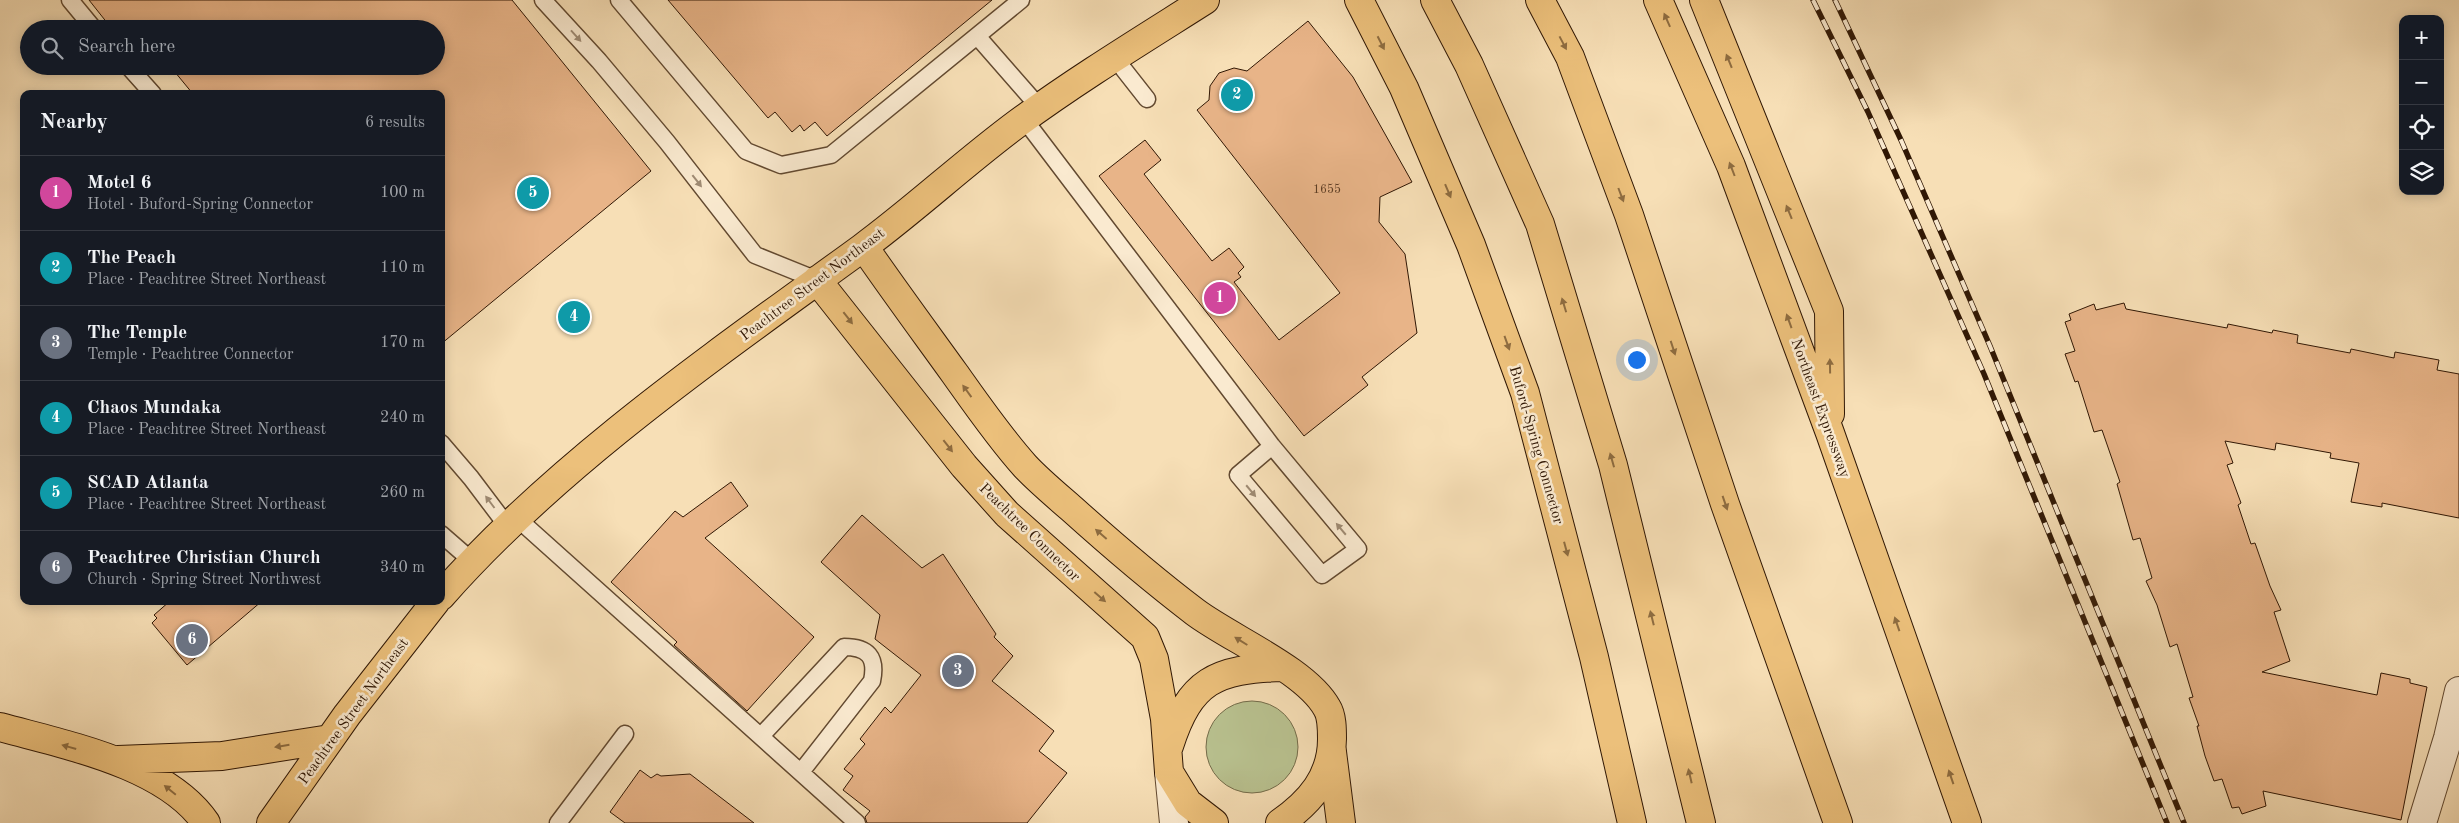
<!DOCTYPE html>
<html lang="en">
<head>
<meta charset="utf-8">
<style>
  :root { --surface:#171b24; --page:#242831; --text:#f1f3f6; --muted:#9ea1a6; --line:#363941; --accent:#c59692 }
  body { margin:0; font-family:"Old Standard TT",serif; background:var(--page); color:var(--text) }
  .controls { position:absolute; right:15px; top:15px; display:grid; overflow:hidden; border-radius:10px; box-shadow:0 2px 12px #0003 }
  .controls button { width:45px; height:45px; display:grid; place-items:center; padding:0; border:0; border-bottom:1px solid var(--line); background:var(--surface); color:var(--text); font:25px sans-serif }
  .you { position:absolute; left:1636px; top:359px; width:18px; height:18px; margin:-12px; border:4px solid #fff; border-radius:50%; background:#1a73e8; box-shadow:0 0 0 8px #1a73e833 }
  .badge { display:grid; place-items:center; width:32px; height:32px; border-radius:50%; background:var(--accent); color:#fff; font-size:16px; font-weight:700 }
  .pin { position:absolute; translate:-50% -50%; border:2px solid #fff; box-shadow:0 1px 5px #0006 }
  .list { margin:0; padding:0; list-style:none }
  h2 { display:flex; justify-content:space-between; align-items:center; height:65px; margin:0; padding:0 20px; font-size:21px }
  h2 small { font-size:16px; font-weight:400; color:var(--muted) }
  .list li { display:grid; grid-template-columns:32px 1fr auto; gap:15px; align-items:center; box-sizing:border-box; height:75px; padding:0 20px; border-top:1px solid var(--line) }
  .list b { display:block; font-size:19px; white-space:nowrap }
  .list p { margin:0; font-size:16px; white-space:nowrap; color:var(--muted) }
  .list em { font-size:16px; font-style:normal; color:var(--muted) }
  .icon { flex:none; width:28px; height:28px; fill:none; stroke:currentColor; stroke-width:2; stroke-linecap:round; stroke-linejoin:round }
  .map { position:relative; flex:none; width:2459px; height:823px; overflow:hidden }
  .search { position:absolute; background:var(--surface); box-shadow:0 2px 12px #0003; left:20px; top:20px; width:425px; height:55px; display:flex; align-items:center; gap:12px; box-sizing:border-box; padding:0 18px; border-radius:28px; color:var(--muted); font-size:19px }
  .panel { position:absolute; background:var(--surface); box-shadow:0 2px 12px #0003; left:20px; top:90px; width:425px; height:515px; border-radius:10px }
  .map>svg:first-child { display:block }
  .green { fill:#b9c290; stroke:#746c4a }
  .building { fill:#e8b488; stroke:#301704 }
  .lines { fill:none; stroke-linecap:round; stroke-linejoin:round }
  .lane-casing { stroke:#624930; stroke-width:19 }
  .street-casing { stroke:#624930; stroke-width:30 }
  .primary-casing { stroke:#301704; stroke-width:30 }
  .highway-casing { stroke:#301704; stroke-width:30 }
  .lane { stroke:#faead0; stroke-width:16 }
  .street { stroke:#faead0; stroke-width:28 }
  .primary { stroke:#ecc07b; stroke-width:28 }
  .highway { stroke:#ecc07b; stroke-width:28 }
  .rail-casing { stroke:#301704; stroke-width:5.5 }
  .rail { stroke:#faead0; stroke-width:4; stroke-dasharray:11; stroke-linecap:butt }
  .oneway { fill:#8e6c40 }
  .oneway2 { fill:#9f8b74 }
  .labels { text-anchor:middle; stroke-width:5; stroke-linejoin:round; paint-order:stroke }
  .number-label { font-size:12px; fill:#5e3e25 }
  .street-label { font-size:15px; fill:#301704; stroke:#faead0 }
</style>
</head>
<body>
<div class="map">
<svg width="2459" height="823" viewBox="0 0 2459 823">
  <rect width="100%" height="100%" fill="#f7dfb6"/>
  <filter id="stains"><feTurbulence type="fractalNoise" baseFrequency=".004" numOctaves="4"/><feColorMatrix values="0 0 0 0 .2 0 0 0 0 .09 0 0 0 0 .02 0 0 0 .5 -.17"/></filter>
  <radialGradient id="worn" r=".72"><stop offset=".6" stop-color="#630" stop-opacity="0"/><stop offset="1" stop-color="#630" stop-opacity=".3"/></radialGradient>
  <path class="green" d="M1206 747a46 46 0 1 1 92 0a46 46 0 1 1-92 0Z"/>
  <path class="building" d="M 89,0 L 512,0 L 651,171 L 441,344 L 441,94 L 193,94 L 170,66 L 436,66 L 436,29 L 112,29 Z
    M 668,0 L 992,0 L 827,136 L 815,122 L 804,131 L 800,125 L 792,132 L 775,112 L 768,118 Z
    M 1308,21 L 1353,77 L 1412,182 L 1380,197 L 1379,222 L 1405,254 L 1417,333 L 1362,377 L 1368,385 L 1304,436 L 1099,176 L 1145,140 L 1161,160 L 1144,174 L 1212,261 L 1229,248 L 1244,267 L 1238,273 L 1241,277 L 1234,282 L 1279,340 L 1340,293 L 1197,110 L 1209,100 L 1210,86 L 1219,73 L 1234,68 L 1247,71 Z
    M 2124,303 L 2126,309 L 2227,328 L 2228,324 L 2272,333 L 2273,330 L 2298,335 L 2297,343 L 2350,353 L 2351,349 L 2394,358 L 2395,352 L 2439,360 L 2437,370 L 2459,374 L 2459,518 L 2382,503 L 2382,507 L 2351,502 L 2359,463 L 2330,458 L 2331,453 L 2276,443 L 2275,450 L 2225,441 L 2233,463 L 2227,465 L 2241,503 L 2238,505 L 2251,544 L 2255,543 L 2270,586 L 2281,610 L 2274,612 L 2290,661 L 2262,672 L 2377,695 L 2381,673 L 2410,679 L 2410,683 L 2427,687 L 2401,820 L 2263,791 L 2266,806 L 2242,814 L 2239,807 L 2232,808 L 2222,779 L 2214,781 L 2205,756 L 2197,726 L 2199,726 L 2189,698 L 2193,697 L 2177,644 L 2170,647 L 2157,605 L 2146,581 L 2152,578 L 2140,538 L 2133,540 L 2117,484 L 2120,482 L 2102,430 L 2094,432 L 2078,381 L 2075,382 L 2065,354 L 2075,351 L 2065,322 L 2071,320 L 2069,314 L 2094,304 L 2096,310 Z
    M 731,482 L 748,506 L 705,538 L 814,637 L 747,711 L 674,645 L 677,642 L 611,582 L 675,511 L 683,517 Z
    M 862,515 L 922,568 L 943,554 L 996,634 L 994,637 L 1013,656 L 992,681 L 1054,731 L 1039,751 L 1067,773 L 1027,823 L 867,823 L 865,817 L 870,811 L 843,790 L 853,776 L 844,769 L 865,744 L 860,739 L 885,707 L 891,713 L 921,675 L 875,639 L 880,615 L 821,562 Z
    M 170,601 L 262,601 L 187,665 L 152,623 L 157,618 L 154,615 Z
    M 640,770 L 651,778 L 657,774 L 661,776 L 690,774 L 754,823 L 625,823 L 610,812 Z"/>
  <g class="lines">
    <defs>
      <path id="lane" d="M 70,0 L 94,29
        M 543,0 L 599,61 L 667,142 L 755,255 L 817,280
        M 619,0 L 746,151 L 781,165 L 831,155 L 1021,0
        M 977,36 L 1040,108
        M 1114,57 L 1147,99
        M 128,66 L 153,94
        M 1024,119 L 1272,446 L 1358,549 L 1322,575 L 1238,475 L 1272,446
        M 441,443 L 471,478 L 508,527
        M 518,519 L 857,823
        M 441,534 L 472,561
        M 761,736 L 844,647 C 868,647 877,657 872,681 L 801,772
        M 558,823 L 625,734"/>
      <path id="street" d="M 1169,772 L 1174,823
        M 2422,823 L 2448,738 L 2459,691"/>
      <path id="primary" d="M 864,247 C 893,289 924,331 955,374 C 977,405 999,437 1025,466 C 1039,481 1056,495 1072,509 C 1112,545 1153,580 1195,612 C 1231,639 1306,670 1327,708 C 1332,716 1332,729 1332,739 C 1332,777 1310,802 1280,823
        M 817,280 L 964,466 L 1007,514 L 1145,637 L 1154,659 L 1165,719 L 1169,772 L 1188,803 L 1214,823
        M 441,596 C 559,462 718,353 862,248 C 915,209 964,163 1018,123 C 1078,79 1142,40 1205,0
        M 0,727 C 65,745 166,764 206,823
        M 1169,746 C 1190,680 1216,669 1282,667
        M 118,760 L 222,756 L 330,739
        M 271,823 L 347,715 L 436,601"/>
      <path id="highway" d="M 1359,0 L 1404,88 L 1471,245 L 1525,393 L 1594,657 L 1632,823
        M 1435,0 L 1469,65 L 1540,224 L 1613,465 L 1701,823
        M 1540,0 L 1570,57 L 1629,215 L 1725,504 L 1838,823
        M 1658,0 L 1731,166 L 1830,433 L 1967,823
        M 1704,0 L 1829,311 L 1830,414
        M 1332,752 L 1341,823"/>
    </defs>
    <use href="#lane" class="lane-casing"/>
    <use href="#street" class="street-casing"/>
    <use href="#primary" class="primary-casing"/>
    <use href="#highway" class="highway-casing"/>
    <use href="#lane" class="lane"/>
    <use href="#street" class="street"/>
    <use href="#primary" class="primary"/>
    <use href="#highway" class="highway"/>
    <defs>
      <path id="rail" d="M 1813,0 L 1868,112 L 1984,374 L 2167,823
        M 1835,0 L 1901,140 L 1990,346 L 2184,823"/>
    </defs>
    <use href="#rail" class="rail-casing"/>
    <use href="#rail" class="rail"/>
  </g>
  <defs><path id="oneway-solid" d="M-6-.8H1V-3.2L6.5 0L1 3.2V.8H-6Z" transform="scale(1.25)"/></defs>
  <g class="oneway">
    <use href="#oneway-solid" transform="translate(1667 20) rotate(-114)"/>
    <use href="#oneway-solid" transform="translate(1381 43) rotate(63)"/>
    <use href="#oneway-solid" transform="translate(1563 43) rotate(62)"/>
    <use href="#oneway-solid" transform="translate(1729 61) rotate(-112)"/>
    <use href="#oneway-solid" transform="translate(1732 169) rotate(-111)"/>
    <use href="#oneway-solid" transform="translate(1448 191) rotate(67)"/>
    <use href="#oneway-solid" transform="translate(1621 195) rotate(69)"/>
    <use href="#oneway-solid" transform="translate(1789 212) rotate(-112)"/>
    <use href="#oneway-solid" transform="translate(1564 305) rotate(-107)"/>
    <use href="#oneway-solid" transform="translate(848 318) rotate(52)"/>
    <use href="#oneway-solid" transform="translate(1789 321) rotate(-110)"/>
    <use href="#oneway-solid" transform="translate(1507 343) rotate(70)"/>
    <use href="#oneway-solid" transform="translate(1673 348) rotate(72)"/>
    <use href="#oneway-solid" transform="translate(1830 366) rotate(-91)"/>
    <use href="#oneway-solid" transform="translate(967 391) rotate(-126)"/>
    <use href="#oneway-solid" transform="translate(948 446) rotate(52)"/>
    <use href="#oneway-solid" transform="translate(1612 460) rotate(-106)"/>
    <use href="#oneway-solid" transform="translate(1725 503) rotate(71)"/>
    <use href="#oneway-solid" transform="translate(1101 534) rotate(-139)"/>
    <use href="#oneway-solid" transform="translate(1566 549) rotate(75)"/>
    <use href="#oneway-solid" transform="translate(1100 597) rotate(41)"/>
    <use href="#oneway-solid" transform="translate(1652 618) rotate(-104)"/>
    <use href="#oneway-solid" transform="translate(1897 624) rotate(-109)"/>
    <use href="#oneway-solid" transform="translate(1241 641) rotate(-148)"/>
    <use href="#oneway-solid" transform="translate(282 746) rotate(171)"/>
    <use href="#oneway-solid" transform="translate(69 747) rotate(-164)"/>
    <use href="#oneway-solid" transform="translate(1690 776) rotate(-103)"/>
    <use href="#oneway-solid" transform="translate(1951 777) rotate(-109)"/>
    <use href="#oneway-solid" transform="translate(170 790) rotate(-141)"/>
  </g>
  <g class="oneway2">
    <use href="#oneway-solid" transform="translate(576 36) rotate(48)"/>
    <use href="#oneway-solid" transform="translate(697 181) rotate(52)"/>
    <use href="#oneway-solid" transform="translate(1251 491) rotate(50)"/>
    <use href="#oneway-solid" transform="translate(490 502) rotate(-127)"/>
    <use href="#oneway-solid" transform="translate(1341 529) rotate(-130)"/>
  </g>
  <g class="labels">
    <g class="number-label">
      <text x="1327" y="193">1655</text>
    </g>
    <g class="street-label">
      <text transform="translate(812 284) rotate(-37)" y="5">Peachtree Street Northeast</text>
      <text transform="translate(1821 408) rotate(70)" y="5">Northeast Expressway</text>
      <text transform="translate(1537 445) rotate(74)" y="5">Buford-Spring Connector</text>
      <text transform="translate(1030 532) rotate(44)" y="5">Peachtree Connector</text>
      <text transform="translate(353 711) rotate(-54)" y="5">Peachtree Street Northeast</text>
    </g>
  </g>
  <rect width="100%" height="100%" filter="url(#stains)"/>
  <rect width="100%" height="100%" fill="url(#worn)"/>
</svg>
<div class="controls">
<button>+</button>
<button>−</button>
<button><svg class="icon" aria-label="locate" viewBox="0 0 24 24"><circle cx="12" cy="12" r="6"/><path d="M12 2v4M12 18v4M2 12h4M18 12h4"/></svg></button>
<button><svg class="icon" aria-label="layers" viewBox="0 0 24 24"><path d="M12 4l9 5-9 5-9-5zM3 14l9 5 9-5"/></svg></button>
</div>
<div class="you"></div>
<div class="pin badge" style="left:1220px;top:298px;background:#d1479c">1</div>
<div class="pin badge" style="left:1237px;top:95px;background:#0f9aa8">2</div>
<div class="pin badge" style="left:958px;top:671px;background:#6b7280">3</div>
<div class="pin badge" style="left:574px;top:317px;background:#0f9aa8">4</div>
<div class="pin badge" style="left:533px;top:193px;background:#0f9aa8">5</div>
<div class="pin badge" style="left:192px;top:640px;background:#6b7280">6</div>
<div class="search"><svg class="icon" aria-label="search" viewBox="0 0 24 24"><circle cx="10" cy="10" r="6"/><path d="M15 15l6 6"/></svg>Search here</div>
<section class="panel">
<h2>Nearby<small>6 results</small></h2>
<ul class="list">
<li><span class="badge" style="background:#d1479c">1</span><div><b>Motel 6</b><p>Hotel · Buford-Spring Connector</p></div><em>100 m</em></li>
<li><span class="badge" style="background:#0f9aa8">2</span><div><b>The Peach</b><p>Place · Peachtree Street Northeast</p></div><em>110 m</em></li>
<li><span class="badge" style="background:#6b7280">3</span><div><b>The Temple</b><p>Temple · Peachtree Connector</p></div><em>170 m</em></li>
<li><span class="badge" style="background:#0f9aa8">4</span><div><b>Chaos Mundaka</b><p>Place · Peachtree Street Northeast</p></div><em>240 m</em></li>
<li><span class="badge" style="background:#0f9aa8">5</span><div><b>SCAD Atlanta</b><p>Place · Peachtree Street Northeast</p></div><em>260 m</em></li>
<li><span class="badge" style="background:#6b7280">6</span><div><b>Peachtree Christian Church</b><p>Church · Spring Street Northwest</p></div><em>340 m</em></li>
</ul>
</section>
</div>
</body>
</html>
